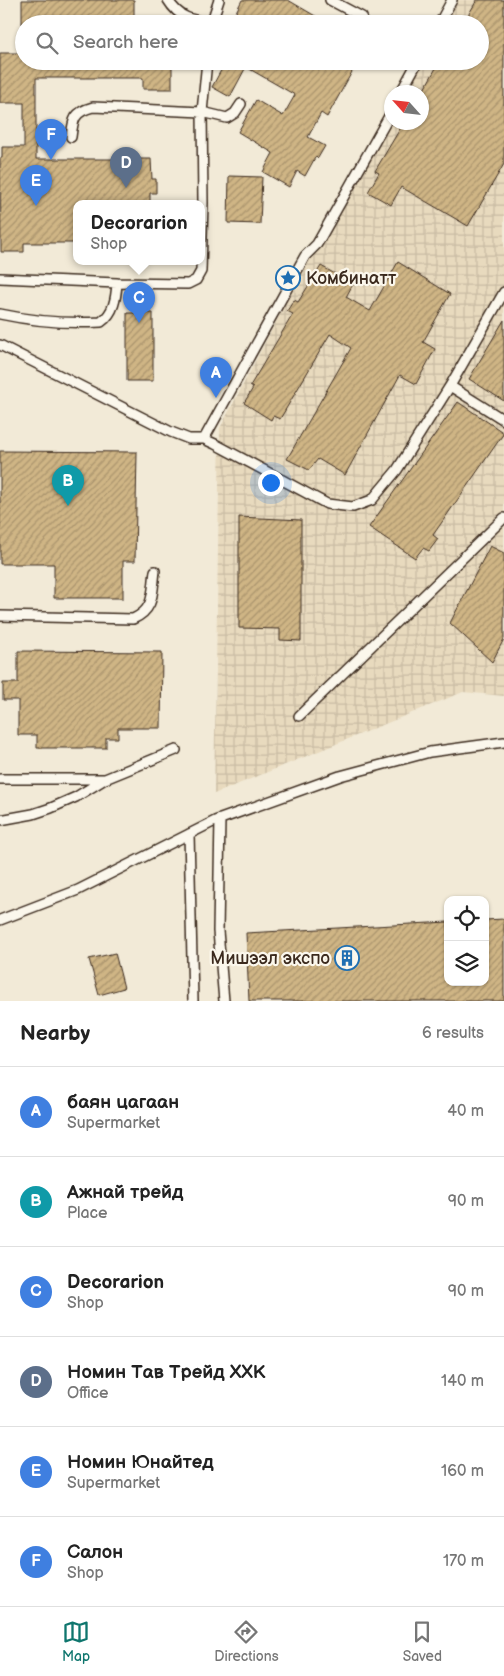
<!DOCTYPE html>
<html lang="en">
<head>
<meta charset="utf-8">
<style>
  :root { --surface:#fff; --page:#f6f6f6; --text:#222; --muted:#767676; --line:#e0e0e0; --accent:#0f766e }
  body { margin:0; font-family:"Balsamiq Sans",sans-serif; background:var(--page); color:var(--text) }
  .controls { position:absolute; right:15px; bottom:15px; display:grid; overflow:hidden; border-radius:10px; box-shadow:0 1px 4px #0004 }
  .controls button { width:45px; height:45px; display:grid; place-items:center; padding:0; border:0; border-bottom:1px solid var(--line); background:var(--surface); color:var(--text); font:25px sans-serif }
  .compass { position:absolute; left:384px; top:85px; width:45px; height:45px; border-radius:50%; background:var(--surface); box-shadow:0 1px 4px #0004; rotate:297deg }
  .you { position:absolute; left:270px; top:482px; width:18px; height:18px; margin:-12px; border:4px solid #fff; border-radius:50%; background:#1a73e8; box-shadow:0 0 0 8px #1a73e833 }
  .badge { display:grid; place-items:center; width:32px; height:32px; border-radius:50%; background:var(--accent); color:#fff; font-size:16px; font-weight:700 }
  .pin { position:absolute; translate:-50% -41px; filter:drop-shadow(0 1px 2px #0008) }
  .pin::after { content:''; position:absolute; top:26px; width:18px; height:15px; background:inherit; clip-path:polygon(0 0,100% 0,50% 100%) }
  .popup { position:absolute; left:73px; top:200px; width:132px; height:65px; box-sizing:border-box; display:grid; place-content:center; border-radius:10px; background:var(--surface); filter:drop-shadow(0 1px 4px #0005); font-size:16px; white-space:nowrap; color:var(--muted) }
  .popup b { font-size:19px; color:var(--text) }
  .popup::after { content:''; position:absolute; left:50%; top:100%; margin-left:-10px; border:10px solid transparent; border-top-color:var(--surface) }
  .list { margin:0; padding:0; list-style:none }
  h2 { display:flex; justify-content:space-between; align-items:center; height:65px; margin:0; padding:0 20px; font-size:21px }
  h2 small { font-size:16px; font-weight:400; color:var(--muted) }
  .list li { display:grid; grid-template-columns:32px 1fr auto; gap:15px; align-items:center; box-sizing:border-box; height:90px; padding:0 20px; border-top:1px solid var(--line) }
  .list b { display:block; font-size:19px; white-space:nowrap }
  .list p { margin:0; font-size:16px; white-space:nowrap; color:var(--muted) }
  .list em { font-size:16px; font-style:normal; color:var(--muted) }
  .icon { flex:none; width:28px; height:28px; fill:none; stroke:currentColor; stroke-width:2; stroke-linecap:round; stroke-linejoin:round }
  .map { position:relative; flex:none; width:504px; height:1001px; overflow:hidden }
  .search { position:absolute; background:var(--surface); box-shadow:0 1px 4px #0004; left:15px; right:15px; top:15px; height:55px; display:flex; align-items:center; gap:12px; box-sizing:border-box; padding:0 18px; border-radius:28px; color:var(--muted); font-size:19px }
  .sheet { height:605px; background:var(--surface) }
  nav { display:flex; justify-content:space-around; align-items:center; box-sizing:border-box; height:70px; border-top:1px solid var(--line); background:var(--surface); font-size:14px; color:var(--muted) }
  nav a { display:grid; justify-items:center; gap:2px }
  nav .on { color:var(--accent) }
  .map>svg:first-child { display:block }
  .industrial { fill:url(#industrial-grid) }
  .building { fill:url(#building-hatch); stroke:#3b2a1e }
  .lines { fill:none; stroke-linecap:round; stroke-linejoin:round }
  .service-casing { stroke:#3b2a1e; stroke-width:12 }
  .service { stroke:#fbf7ec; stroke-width:9 }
  .labels { text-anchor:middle; stroke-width:4.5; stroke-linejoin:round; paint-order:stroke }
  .poi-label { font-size:18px; fill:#3b2a1e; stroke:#fbf7ec; text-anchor:start }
</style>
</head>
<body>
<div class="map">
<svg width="504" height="1001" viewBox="0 0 504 1001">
  <defs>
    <pattern id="industrial-grid" width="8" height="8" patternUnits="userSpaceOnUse" patternTransform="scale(1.25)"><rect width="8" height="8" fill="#e8dabe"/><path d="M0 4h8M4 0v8" fill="none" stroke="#c8bba3"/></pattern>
    <pattern id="building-hatch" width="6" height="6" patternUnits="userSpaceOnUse" patternTransform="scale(1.25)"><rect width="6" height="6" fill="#cfb585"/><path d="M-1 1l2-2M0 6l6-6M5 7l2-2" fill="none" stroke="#a9936c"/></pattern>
  </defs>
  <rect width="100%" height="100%" fill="#f2ead7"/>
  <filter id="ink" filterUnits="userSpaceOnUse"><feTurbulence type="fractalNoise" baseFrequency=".02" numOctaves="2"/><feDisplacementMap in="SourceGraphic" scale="10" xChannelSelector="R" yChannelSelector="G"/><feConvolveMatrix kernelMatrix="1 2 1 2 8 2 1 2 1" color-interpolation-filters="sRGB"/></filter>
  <g filter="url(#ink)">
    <path class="industrial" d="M 447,0 L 504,0 L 504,696 L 463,692 L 214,794 L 220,428 L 391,105 L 392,122 L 422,122 L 422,92 L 398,92 L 415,61 L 480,61 L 480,24 L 435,24 Z"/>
    <path class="building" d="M 22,0 L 134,0 L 134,24 L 22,24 Z
      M 242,0 L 288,0 L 329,24 L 244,24 L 233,18 Z
      M 477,0 L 504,0 L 504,164 L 468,226 L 401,187 L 391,205 L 368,192 L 379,173 L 375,171 L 404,122 L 422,122 L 422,93 L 440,61 L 480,61 L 480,24 L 463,24 Z
      M 0,53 L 24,53 L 24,61 L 172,61 L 172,89 L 143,89 L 143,78 L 36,78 L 36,159 L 151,159 L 152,179 L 156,179 L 156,193 L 150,193 L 150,204 L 76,204 L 76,243 L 24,243 L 24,252 L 1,252 L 0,158 L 2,158 L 2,147 L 24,147 L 24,103 L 0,103 Z
      M 226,61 L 358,61 L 327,117 L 321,113 L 308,137 L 325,146 L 318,158 L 316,156 L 305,176 L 297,171 L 289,187 L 263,172 L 273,153 L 238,132 L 256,100 L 283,116 L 295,95 L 246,67 L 230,97 L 212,87 Z
      M 229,176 L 262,177 L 260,224 L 228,223 Z
      M 398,262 L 450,294 L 423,342 L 435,349 L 416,384 L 400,375 L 345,475 L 318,459 L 309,470 L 287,459 L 351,348 L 330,334 L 280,419 L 273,416 L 271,420 L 244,403 L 253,388 L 250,386 L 293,314 L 287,311 L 294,300 L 298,302 L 321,266 L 353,284 L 346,297 L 370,311 Z
      M 127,313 L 153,313 L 153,381 L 127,381 Z
      M 504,320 L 504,401 L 469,379 Z
      M 458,402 L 504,433 L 433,535 L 438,539 L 429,551 L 423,548 L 415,558 L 369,527 Z
      M 0,451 L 137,452 L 135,561 L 123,561 L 123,598 L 54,598 L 54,564 L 0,564 Z
      M 239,517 L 301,520 L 301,641 L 280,640 L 280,629 L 239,628 Z
      M 490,546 L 504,553 L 504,639 L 492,662 L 450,623 Z
      M 18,651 L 162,652 L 161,728 L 118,728 L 118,738 L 106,738 L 106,748 L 37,748 L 37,735 L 18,735 L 18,700 L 3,700 L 3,683 L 18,683 Z
      M 504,919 L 504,1001 L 249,1001 L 246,933 L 448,922 L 448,982 L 485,982 L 485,920 Z
      M 115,953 L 124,988 L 99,995 L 89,959 Z"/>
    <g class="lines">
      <defs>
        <path id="service" d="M 168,0 C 179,18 191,20 211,23
          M 330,0 L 362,17
          M 211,24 L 219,0
          M 439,24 L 452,0
          M 401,92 L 418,61
          M 71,137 C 73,119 74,112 93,107 L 202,112 L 227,118 L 235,113 L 241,104
          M 0,278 L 117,283 L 188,284 L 196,280 L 201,271 L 203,203 L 202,112 L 207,61
          M 0,314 C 33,321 67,324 101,322 C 114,313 116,298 117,283
          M 0,345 L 171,432 L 189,439 L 204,439 L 215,444 L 327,504 L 353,507 L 372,500 L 397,470 L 450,386 L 504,292
          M 450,386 L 504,420
          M 204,439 L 305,256 L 317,244 L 392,111
          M 0,616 L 133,619 C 155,609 152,593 155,571
          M 299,716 L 504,518
          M 0,779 L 105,779
          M 220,819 L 218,931 L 224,1001
          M 0,820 L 33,814 L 51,808 L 76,797 L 105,779 L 176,750
          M 189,834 L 193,1001
          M 0,920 L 78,890 L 215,821 L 340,776 L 430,752 L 504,742"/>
      </defs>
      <use href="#service" class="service-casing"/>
      <use href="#service" class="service"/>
    </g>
  </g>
  <defs>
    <symbol id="sight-ring" viewBox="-11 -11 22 22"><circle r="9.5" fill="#fbf7ec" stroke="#1f6fb2" stroke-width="1.5"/><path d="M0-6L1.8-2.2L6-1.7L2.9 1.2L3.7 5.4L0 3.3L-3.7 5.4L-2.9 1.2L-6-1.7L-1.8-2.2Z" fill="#1f6fb2"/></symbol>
    <symbol id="building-ring" viewBox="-11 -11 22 22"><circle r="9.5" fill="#fbf7ec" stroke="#1f6fb2" stroke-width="1.5"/><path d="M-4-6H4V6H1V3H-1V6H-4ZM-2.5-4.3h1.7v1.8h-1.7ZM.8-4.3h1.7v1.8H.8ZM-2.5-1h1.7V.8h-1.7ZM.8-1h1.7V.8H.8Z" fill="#1f6fb2"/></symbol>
  </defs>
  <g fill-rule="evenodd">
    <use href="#sight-ring" x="274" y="264" width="28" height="28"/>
    <use href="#building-ring" x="333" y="944" width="28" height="28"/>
  </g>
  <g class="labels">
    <g class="poi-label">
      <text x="306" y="284">Комбинатт</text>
      <text x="330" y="964" text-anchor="end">Мишээл экспо</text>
    </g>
  </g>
</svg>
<div class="controls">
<button><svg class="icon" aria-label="locate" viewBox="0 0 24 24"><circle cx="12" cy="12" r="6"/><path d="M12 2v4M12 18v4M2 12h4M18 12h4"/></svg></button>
<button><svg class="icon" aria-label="layers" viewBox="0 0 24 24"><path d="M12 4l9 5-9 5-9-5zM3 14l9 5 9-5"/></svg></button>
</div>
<svg class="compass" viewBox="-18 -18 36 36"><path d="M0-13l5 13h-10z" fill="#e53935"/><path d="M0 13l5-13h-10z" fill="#767676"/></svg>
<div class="you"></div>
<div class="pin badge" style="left:216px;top:398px;background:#3f7fe0">A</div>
<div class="pin badge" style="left:68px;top:506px;background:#0f9aa8">B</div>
<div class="pin badge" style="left:139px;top:323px;background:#3f7fe0">C</div>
<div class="popup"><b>Decorarion</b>Shop</div>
<div class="pin badge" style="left:126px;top:188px;background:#5c6f8a">D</div>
<div class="pin badge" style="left:36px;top:206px;background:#3f7fe0">E</div>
<div class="pin badge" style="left:51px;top:160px;background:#3f7fe0">F</div>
<div class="search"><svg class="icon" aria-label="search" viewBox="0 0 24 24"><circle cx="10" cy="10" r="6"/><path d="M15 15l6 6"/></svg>Search here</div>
</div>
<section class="sheet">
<h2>Nearby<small>6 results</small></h2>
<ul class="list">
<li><span class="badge" style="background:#3f7fe0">A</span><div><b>баян цагаан</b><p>Supermarket</p></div><em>40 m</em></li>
<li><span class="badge" style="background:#0f9aa8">B</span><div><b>Ажнай трейд</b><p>Place</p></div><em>90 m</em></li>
<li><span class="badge" style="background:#3f7fe0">C</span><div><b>Decorarion</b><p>Shop</p></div><em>90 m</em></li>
<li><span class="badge" style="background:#5c6f8a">D</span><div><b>Номин Тав Трейд ХХК</b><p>Office</p></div><em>140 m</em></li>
<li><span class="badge" style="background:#3f7fe0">E</span><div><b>Номин Юнайтед</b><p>Supermarket</p></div><em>160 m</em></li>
<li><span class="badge" style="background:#3f7fe0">F</span><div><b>Салон</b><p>Shop</p></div><em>170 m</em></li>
</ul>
</section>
<nav>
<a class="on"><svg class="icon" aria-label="map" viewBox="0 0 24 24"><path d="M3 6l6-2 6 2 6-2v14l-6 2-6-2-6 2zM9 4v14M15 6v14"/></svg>Map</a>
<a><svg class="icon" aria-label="directions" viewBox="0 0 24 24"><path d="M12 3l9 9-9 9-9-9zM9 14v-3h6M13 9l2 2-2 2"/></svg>Directions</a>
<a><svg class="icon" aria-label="saved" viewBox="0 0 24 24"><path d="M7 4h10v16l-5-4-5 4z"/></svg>Saved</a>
</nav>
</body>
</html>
